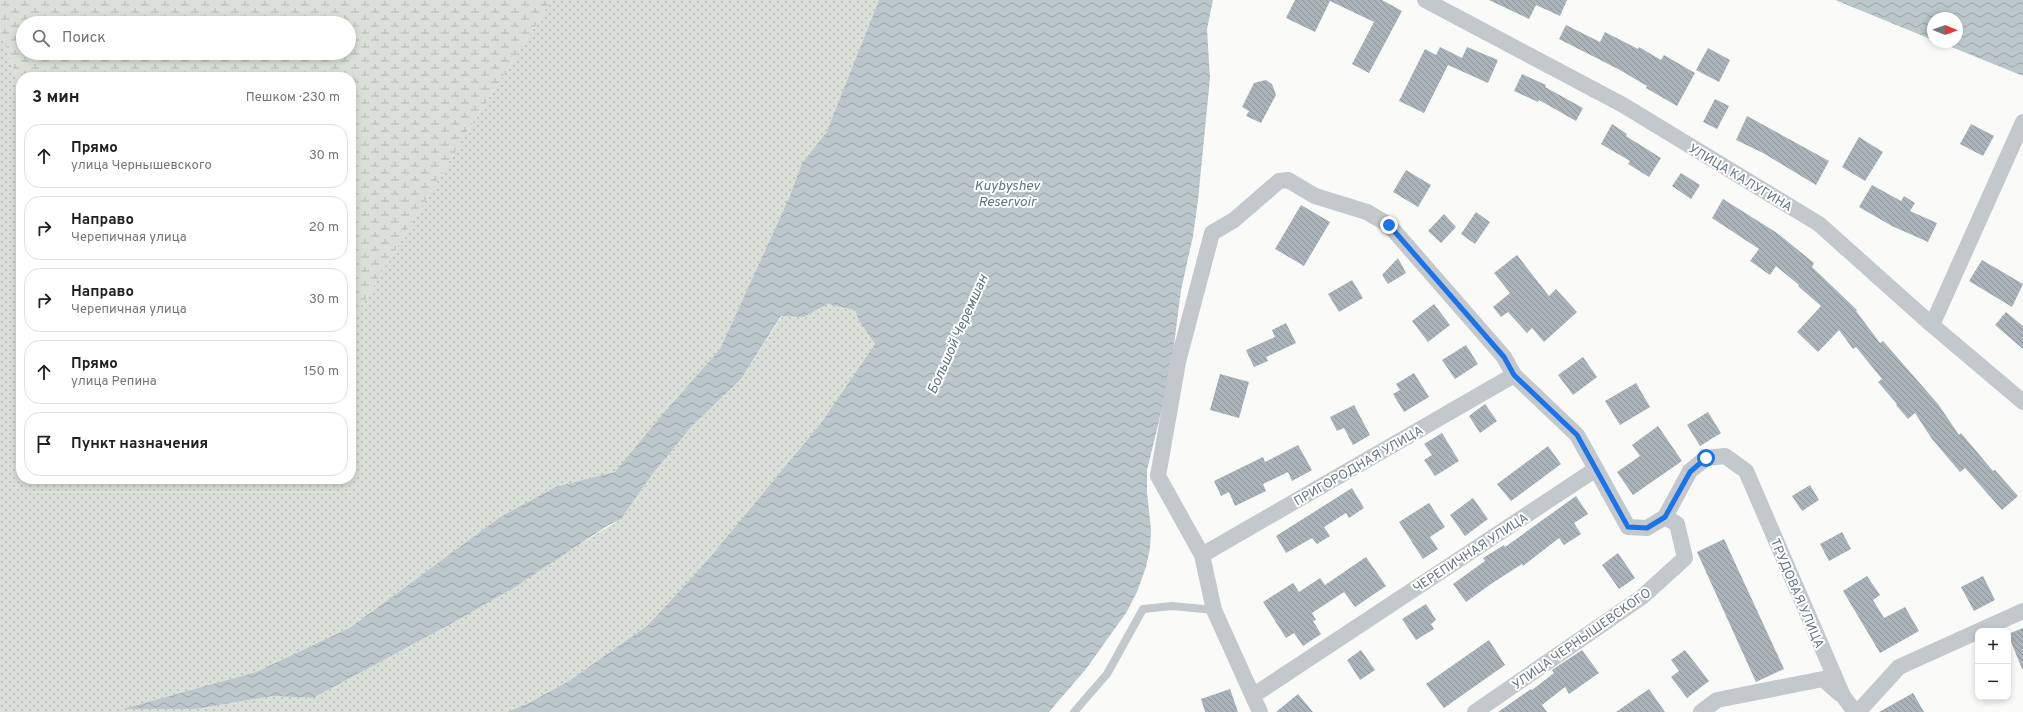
<!DOCTYPE html>
<html lang="ru">
<head>
<meta charset="utf-8">
<style>
  :root { --surface:#fff; --page:#f6f6f6; --text:#202124; --muted:#757577; --line:#e0e0e0 }
  body { margin:0; font-family:Overpass,sans-serif; background:var(--page); color:var(--text) }
  .controls { position:absolute; right:12px; bottom:12px; display:grid; overflow:hidden; border-radius:8px; box-shadow:0 2px 6px #0003 }
  .controls button { width:36px; height:36px; display:grid; place-items:center; padding:0; border:0; border-bottom:1px solid var(--line); background:var(--surface); color:var(--text); font:20px sans-serif }
  .compass { position:absolute; left:1927px; top:12px; width:36px; height:36px; border-radius:50%; background:var(--surface); box-shadow:0 2px 6px #0003; rotate:91deg }
  .stop { position:absolute; width:12px; height:12px; margin:-9px; border:3px solid #1a73e8; border-radius:50%; background:#fff }
  .stop.end { background:#1a73e8; border-color:#fff; box-shadow:0 1px 4px #0008 }
  .list { margin:0; padding:0; list-style:none }
  h2 { display:flex; justify-content:space-between; align-items:center; height:52px; margin:0; padding:0 16px; font-size:17px }
  h2 small { font-size:13px; font-weight:400; color:var(--muted) }
  .list li { display:grid; grid-template-columns:26px 1fr auto; gap:12px; align-items:center; box-sizing:border-box; height:64px; margin:0 8px 8px; padding:0 8px; border:1px solid var(--line); border-radius:16px }
  .list b { display:block; font-size:15px; white-space:nowrap }
  .list p { margin:0; font-size:13px; white-space:nowrap; color:var(--muted) }
  .list em { font-size:13px; font-style:normal; color:var(--muted) }
  .icon { flex:none; width:22px; height:22px; fill:none; stroke:currentColor; stroke-width:2; stroke-linecap:round; stroke-linejoin:round }
  .map { position:relative; flex:none; width:2023px; height:712px; overflow:hidden }
  .search { position:absolute; background:var(--surface); box-shadow:0 2px 6px #0003; left:16px; top:16px; width:340px; height:44px; display:flex; align-items:center; gap:10px; box-sizing:border-box; padding:0 14px; border-radius:22px; color:var(--muted); font-size:15px }
  .panel { position:absolute; background:var(--surface); box-shadow:0 2px 6px #0003; left:16px; top:72px; width:340px; height:412px; border-radius:16px }
  .map>svg:first-child { display:block }
  .grass { fill:url(#grass-dots) }
  .wetland { fill:url(#wetland-marsh); fill-rule:evenodd }
  .water { fill:url(#water-waves) }
  .building { fill:url(#building-back-hatch) }
  .lines { fill:none; stroke-linecap:round; stroke-linejoin:round }
  .lane { stroke:#c3c8cc; stroke-width:8 }
  .street { stroke:#c3c8cc; stroke-width:16 }
  .route { stroke:#1a73e8; stroke-width:5 }
  .labels { text-anchor:middle; stroke-width:4; stroke-linejoin:round; paint-order:stroke }
  .street-label { font-size:13px; fill:#657683; stroke:#fff }
  .water-label { font-size:14px; font-style:italic; fill:#60757c; stroke:#fff }
</style>
</head>
<body>
<div class="map">
<svg width="2023" height="712" viewBox="0 0 2023 712">
  <defs>
    <pattern id="grass-dots" width="8" height="8" patternUnits="userSpaceOnUse"><rect width="8" height="8" fill="#dadfd7"/><path d="M2 2h.1M6 6h.1" fill="none" stroke="#b4b9b4" stroke-width="1.8" stroke-linecap="round"/></pattern>
    <pattern id="wetland-marsh" width="20" height="14" patternUnits="userSpaceOnUse"><rect width="20" height="14" fill="#dadfd7"/><path d="M1 5h8M5 5V1M11 12h8M15 12V8" fill="none" stroke="#b4b9b4"/></pattern>
    <pattern id="water-waves" width="16" height="10" patternUnits="userSpaceOnUse"><rect width="16" height="10" fill="#bbc7cb"/><path d="M0 5q4-4 8 0t8 0" fill="none" stroke="#9ca6aa"/></pattern>
    <pattern id="building-back-hatch" width="6" height="6" patternUnits="userSpaceOnUse"><rect width="6" height="6" fill="#aab3b9"/><path d="M-1 5l2 2M0 0l6 6M5-1l2 2" fill="none" stroke="#8e969c"/></pattern>
  </defs>
  <rect width="100%" height="100%" fill="#fafaf8"/>
  <path class="grass" d="M 552,0 L 879,0 L 826,133 L 802,163 L 789,198 L 720,349 L 660,417 L 615,473 L 555,487 L 500,517 L 351,627 L 256,672 L 126,709 L 196,709 L 273,696 L 313,698 L 447,626 L 621,519 L 651,476 L 692,426 L 741,379 L 782,316 L 804,317 L 828,304 L 855,309 L 859,321 L 875,344 L 821,423 L 706,562 L 648,625 L 569,681 L 527,704 L 507,712 L 0,712 L 0,29 L 21,91 L 21,479 L 351,479 L 351,323 L 469,129 Z"/>
  <path class="wetland" d="M 0,0 L 552,0 L 469,129 L 351,323 L 351,77 L 21,77 L 21,91 L 0,29 ZM 23,23 L 349,23 L 349,53 L 23,53 Z"/>
  <path class="water" d="M 879,0 L 1213,0 L 1207,29 L 1210,78 L 1198,200 L 1193,236 L 1181,290 L 1170,376 L 1147,470 L 1147,492 L 1151,530 L 1150,548 L 1146,567 L 1137,592 L 1126,613 L 1086,669 L 1049,712 L 507,712 L 527,704 L 569,681 L 648,625 L 706,562 L 821,423 L 875,344 L 859,321 L 855,310 L 828,304 L 804,317 L 781,316 L 741,379 L 692,426 L 651,476 L 621,519 L 607,526 L 515,587 L 447,626 L 313,698 L 273,696 L 196,709 L 123,709 L 256,672 L 351,627 L 500,517 L 555,487 L 615,472 L 660,417 L 720,349 L 789,198 L 802,163 L 826,133 Z
    M 1835,0 L 2023,0 L 2023,76 L 1939,42 L 1957,42 L 1957,18 L 1933,18 L 1933,40 Z"/>
  <path class="building" d="M 1295,0 L 1382,0 L 1402,11 L 1369,73 L 1352,64 L 1374,22 L 1330,1 L 1315,32 L 1286,18 Z
    M 1489,0 L 1567,0 L 1560,16 L 1536,5 L 1529,19 Z
    M 1566,25 L 1600,42 L 1605,32 L 1638,49 L 1639,47 L 1661,60 L 1664,55 L 1695,73 L 1677,106 L 1646,88 L 1647,86 L 1620,70 L 1559,39 Z
    M 1440,47 L 1462,58 L 1467,47 L 1498,60 L 1488,83 L 1448,65 L 1424,113 L 1399,101 L 1425,49 L 1436,55 Z
    M 1708,48 L 1730,60 L 1719,82 L 1696,70 Z
    M 1522,74 L 1546,85 L 1545,87 L 1583,108 L 1576,121 L 1539,100 L 1538,102 L 1514,91 Z
    M 1266,80 L 1272,84 L 1276,95 L 1261,123 L 1246,116 L 1249,111 L 1242,107 L 1254,83 Z
    M 1715,99 L 1729,106 L 1717,129 L 1703,122 Z
    M 1747,116 L 1829,161 L 1816,185 L 1763,153 L 1736,140 Z
    M 1612,124 L 1627,134 L 1626,136 L 1661,158 L 1649,177 L 1628,164 L 1630,161 L 1601,144 Z
    M 1971,124 L 1994,136 L 1983,156 L 1960,144 Z
    M 1859,137 L 1883,152 L 1865,181 L 1842,167 Z
    M 1406,170 L 1431,185 L 1418,207 L 1393,192 Z
    M 1681,173 L 1700,185 L 1691,199 L 1672,186 Z
    M 1872,185 L 1901,201 L 1904,196 L 1915,203 L 1910,211 L 1937,223 L 1928,242 L 1892,226 L 1859,207 Z
    M 1723,199 L 1777,233 L 1814,263 L 1812,267 L 1857,310 L 1856,311 L 1880,343 L 1883,341 L 1938,404 L 1959,435 L 1961,433 L 1993,471 L 1995,470 L 2018,496 L 2002,510 L 1965,468 L 1960,472 L 1932,439 L 1915,413 L 1908,419 L 1896,405 L 1897,404 L 1878,382 L 1882,379 L 1856,347 L 1853,349 L 1839,330 L 1818,352 L 1797,332 L 1821,306 L 1798,286 L 1799,285 L 1776,266 L 1770,275 L 1750,261 L 1759,249 L 1712,218 Z
    M 1301,205 L 1330,222 L 1304,266 L 1275,249 Z
    M 1476,212 L 1490,222 L 1475,244 L 1461,234 Z
    M 1444,214 L 1456,227 L 1441,243 L 1428,231 Z
    M 1517,255 L 1549,296 L 1556,289 L 1577,312 L 1544,342 L 1532,328 L 1527,333 L 1508,312 L 1501,317 L 1493,307 L 1510,293 L 1494,273 Z
    M 1398,258 L 1406,273 L 1388,284 L 1382,275 Z
    M 1982,260 L 2023,284 L 2012,307 L 1969,281 Z
    M 1352,280 L 1363,298 L 1339,312 L 1328,294 Z
    M 1434,304 L 1450,325 L 1428,342 L 1412,321 Z
    M 2006,312 L 2023,326 L 2023,349 L 1995,325 Z
    M 1286,323 L 1296,343 L 1266,357 L 1268,361 L 1254,367 L 1246,350 L 1275,337 L 1272,330 Z
    M 1466,345 L 1478,364 L 1455,379 L 1442,360 Z
    M 1583,357 L 1597,377 L 1573,395 L 1558,375 Z
    M 1414,373 L 1429,397 L 1404,412 L 1393,394 L 1400,390 L 1396,384 Z
    M 1220,374 L 1249,382 L 1239,418 L 1210,410 Z
    M 1636,383 L 1650,407 L 1620,425 L 1605,401 Z
    M 1485,404 L 1497,421 L 1480,433 L 1469,416 Z
    M 1354,405 L 1370,435 L 1353,445 L 1344,428 L 1337,431 L 1330,417 Z
    M 1708,412 L 1721,433 L 1700,446 L 1687,425 Z
    M 1658,426 L 1682,461 L 1633,495 L 1617,472 L 1640,456 L 1632,445 Z
    M 1442,433 L 1459,461 L 1435,476 L 1424,460 L 1432,455 L 1424,444 Z
    M 1298,445 L 1312,470 L 1292,481 L 1288,472 L 1263,484 L 1266,491 L 1235,506 L 1229,492 L 1221,496 L 1214,481 L 1263,457 L 1265,462 Z
    M 1548,446 L 1561,464 L 1511,501 L 1497,484 Z
    M 1810,485 L 1819,500 L 1802,511 L 1792,496 Z
    M 1352,488 L 1364,508 L 1349,518 L 1346,513 L 1324,527 L 1330,536 L 1317,544 L 1312,538 L 1286,553 L 1276,536 Z
    M 1576,496 L 1588,514 L 1574,523 L 1581,534 L 1564,545 L 1559,538 L 1523,566 L 1522,564 L 1491,584 L 1466,602 L 1453,584 L 1485,561 L 1483,558 L 1504,545 L 1505,547 Z
    M 1473,498 L 1488,519 L 1465,536 L 1450,515 Z
    M 1429,503 L 1445,527 L 1430,537 L 1438,549 L 1423,559 L 1399,522 Z
    M 1842,532 L 1851,549 L 1829,561 L 1820,544 Z
    M 1724,539 L 1784,669 L 1756,682 L 1697,552 Z
    M 1618,553 L 1635,578 L 1619,589 L 1602,565 Z
    M 1366,557 L 1386,586 L 1355,607 L 1344,592 L 1312,613 L 1316,620 L 1313,621 L 1321,634 L 1303,646 L 1294,633 L 1286,638 L 1263,602 L 1293,583 L 1299,592 L 1320,578 L 1325,585 Z
    M 1867,576 L 1880,595 L 1873,600 L 1884,618 L 1905,607 L 1919,631 L 1880,653 L 1843,591 Z
    M 1983,576 L 1995,600 L 1974,611 L 1961,587 Z
    M 1426,604 L 1436,620 L 1431,624 L 1434,629 L 1416,640 L 1402,619 Z
    M 2023,628 L 2023,669 L 2022,669 L 2008,634 Z
    M 1489,640 L 1505,665 L 1444,708 L 1426,684 Z
    M 1361,650 L 1375,670 L 1360,680 L 1347,660 Z
    M 1582,650 L 1599,673 L 1569,694 L 1565,687 L 1542,705 L 1547,712 L 1498,712 L 1531,689 L 1532,690 L 1554,673 L 1552,670 Z
    M 1685,650 L 1709,681 L 1687,698 L 1671,677 L 1679,671 L 1671,660 Z
    M 1230,689 L 1238,712 L 1205,712 L 1201,699 Z
    M 1649,689 L 1665,712 L 1616,712 Z
    M 1913,693 L 1924,712 L 1879,712 Z
    M 1298,694 L 1313,712 L 1276,712 Z"/>
  <g class="lines">
    <path class="lane" d="M 1074,712 L 1107,674 L 1143,609 L 1172,606 L 1214,610"/>
    <path class="street" d="M 1425,0 L 1623,105 L 1819,224 L 1932,325 L 2023,402
      M 1932,325 L 2023,122
      M 1202,555 L 1514,375
      M 1254,695 L 1596,469 L 1628,527 L 1647,528 L 1665,517
      M 1260,712 L 1214,610 L 1202,555 L 1158,476 L 1178,362 L 1212,233 L 1234,220 L 1279,181 L 1288,180 L 1315,196 L 1367,212 L 1389,225 L 1504,357 L 1514,375 L 1577,435 L 1596,469
      M 1475,712 L 1642,597 L 1685,558 L 1677,524 L 1665,517 L 1690,471 L 1706,458 L 1725,456 L 1746,471 L 1843,696 L 1855,712
      M 1701,712 L 1717,700 L 1823,679 L 1840,694
      M 1858,712 L 1899,667 L 2023,611"/>
  </g>
  <g class="lines">
    <path class="route" d="M 1389,225 L 1504,357 L 1514,375 L 1577,435 L 1628,527 L 1647,528 L 1665,517 L 1690,472 L 1706,458"/>
  </g>
  <g class="labels">
    <g class="street-label">
      <text transform="translate(1741 177) rotate(31)" y="5">УЛИЦА КАЛУГИНА</text>
      <text transform="translate(1358 465) rotate(-30)" y="5">ПРИГОРОДНАЯ УЛИЦА</text>
      <text transform="translate(1470 552) rotate(-33)" y="5">ЧЕРЕПИЧНАЯ УЛИЦА</text>
      <text transform="translate(1798 593) rotate(67)" y="5">ТРУДОВАЯ УЛИЦА</text>
      <text transform="translate(1581 638) rotate(-35)" y="5">УЛИЦА ЧЕРНЫШЕВСКОГО</text>
    </g>
    <g class="water-label">
      <text x="1007" y="190">Kuybyshev<tspan x="1007" dy="16">Reservoir</tspan></text>
      <text transform="translate(957 334) rotate(-66)" y="5">Большой Черемшан</text>
    </g>
  </g>
</svg>
<div class="controls">
<button>+</button>
<button>−</button>
</div>
<svg class="compass" viewBox="-18 -18 36 36"><path d="M0-13l5 13h-10z" fill="#e53935"/><path d="M0 13l5-13h-10z" fill="#757577"/></svg>
<div class="stop" style="left:1706px;top:458px"></div>
<div class="stop end" style="left:1389px;top:225px"></div>
<div class="search"><svg class="icon" aria-label="search" viewBox="0 0 24 24"><circle cx="10" cy="10" r="6"/><path d="M15 15l6 6"/></svg>Поиск</div>
<section class="panel">
<h2>3 мин<small>Пешком · 230 m</small></h2>
<ul class="list">
<li><svg class="icon" aria-label="ahead" viewBox="0 0 24 24"><path d="M12 20V5M6 11l6-6 6 6"/></svg><div><b>Прямо</b><p>улица Чернышевского</p></div><em>30 m</em></li>
<li><svg class="icon" aria-label="right" viewBox="0 0 24 24"><path d="M7 20v-9h11M14 6l5 5-5 5"/></svg><div><b>Направо</b><p>Черепичная улица</p></div><em>20 m</em></li>
<li><svg class="icon" aria-label="right" viewBox="0 0 24 24"><path d="M7 20v-9h11M14 6l5 5-5 5"/></svg><div><b>Направо</b><p>Черепичная улица</p></div><em>30 m</em></li>
<li><svg class="icon" aria-label="ahead" viewBox="0 0 24 24"><path d="M12 20V5M6 11l6-6 6 6"/></svg><div><b>Прямо</b><p>улица Репина</p></div><em>150 m</em></li>
<li><svg class="icon" aria-label="arrive" viewBox="0 0 24 24"><path d="M6 21V4h12l-3 4 3 4H6"/></svg><div><b>Пункт назначения</b></div></li>
</ul>
</section>
</div>
</body>
</html>
